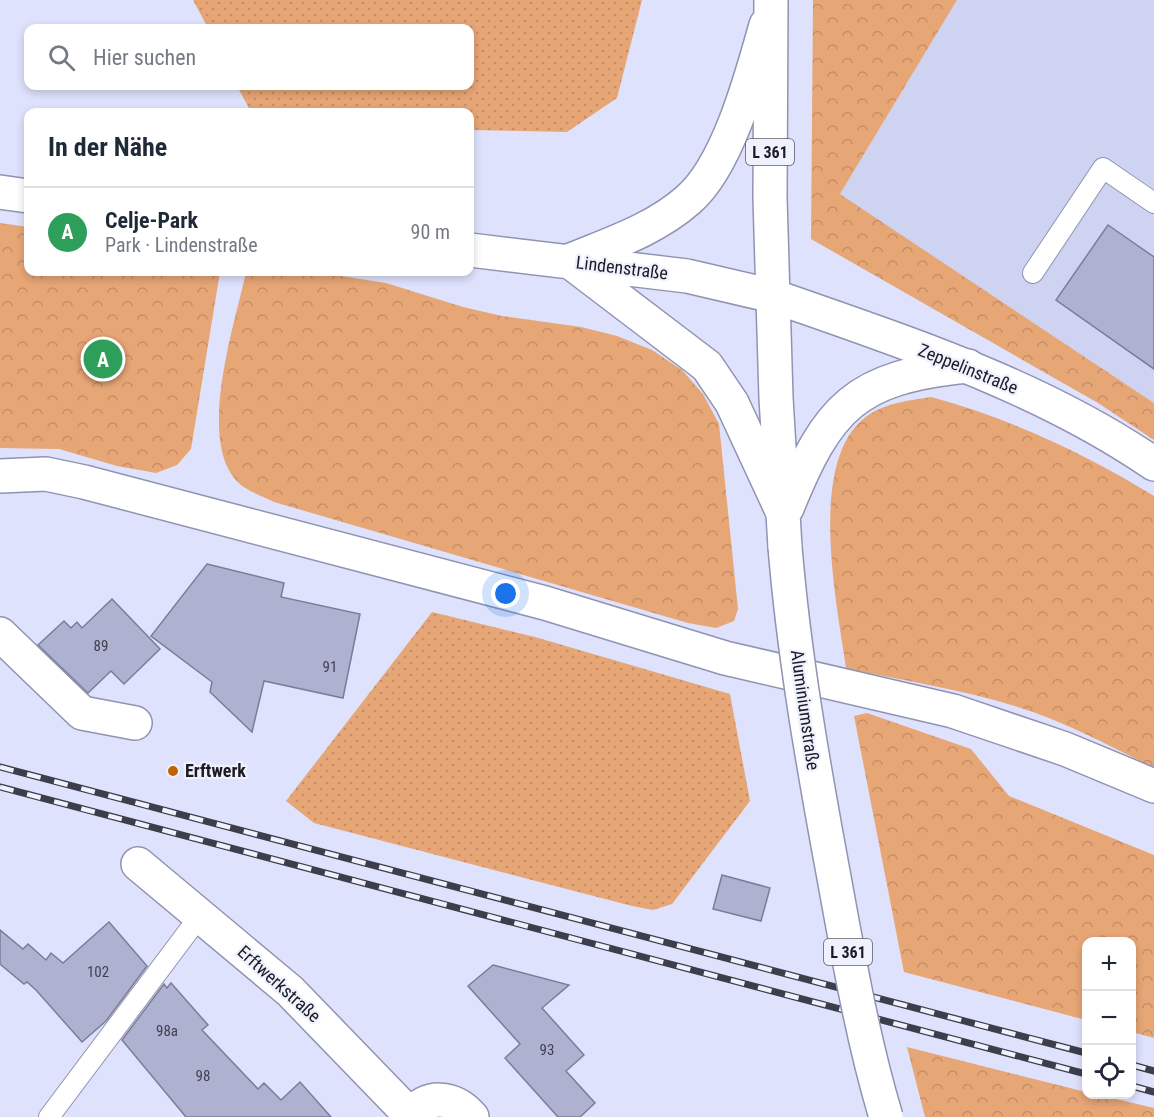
<!DOCTYPE html>
<html lang="de">
<head>
<meta charset="utf-8">
<style>
  :root { --surface:#fff; --page:#f6f6f7; --text:#1f2937; --muted:#747a83; --line:#e0e1e3; --accent:#1a73e8 }
  body { margin:0; font-family:"Roboto Condensed",sans-serif; background:var(--page); color:var(--text) }
  .controls { position:absolute; right:18px; bottom:18px; display:grid; overflow:hidden; border-radius:12px; box-shadow:0 3px 9px #0003 }
  .controls button { width:54px; height:54px; display:grid; place-items:center; padding:0; border:0; border-bottom:2px solid var(--line); background:var(--surface); color:var(--text); font:30px sans-serif }
  .you { position:absolute; left:506px; top:594px; width:21px; height:21px; margin:-15px; border:4px solid #fff; border-radius:50%; background:#1a73e8; box-shadow:0 0 0 9px #1a73e833 }
  .badge { display:grid; place-items:center; width:39px; height:39px; border-radius:50%; background:var(--accent); color:#fff; font-size:20px; font-weight:700 }
  .pin { position:absolute; translate:-50% -50%; border:3px solid #fff; box-shadow:0 2px 6px #0006 }
  .list { margin:0; padding:0; list-style:none }
  h2 { display:flex; justify-content:space-between; align-items:center; height:78px; margin:0; padding:0 24px; font-size:26px }
  h2 small { font-size:20px; font-weight:400; color:var(--muted) }
  .list li { display:grid; grid-template-columns:39px 1fr auto; gap:18px; align-items:center; box-sizing:border-box; height:90px; padding:0 24px; border-top:2px solid var(--line) }
  .list b { display:block; font-size:22px; white-space:nowrap }
  .list p { margin:0; font-size:20px; white-space:nowrap; color:var(--muted) }
  .list em { font-size:20px; font-style:normal; color:var(--muted) }
  .icon { flex:none; width:33px; height:33px; fill:none; stroke:currentColor; stroke-width:2; stroke-linecap:round; stroke-linejoin:round }
  .map { position:relative; flex:none; width:1154px; height:1117px; overflow:hidden }
  .search { position:absolute; background:var(--surface); box-shadow:0 3px 9px #0003; left:24px; top:24px; width:450px; height:66px; display:flex; align-items:center; gap:15px; box-sizing:border-box; padding:0 21px; border-radius:12px; color:var(--muted); font-size:22px }
  .panel { position:absolute; background:var(--surface); box-shadow:0 3px 9px #0003; left:24px; top:108px; width:450px; height:168px; border-radius:12px }
  .map>svg:first-child { display:block }
  .built { fill:#cfd3f2 }
  .grass { fill:url(#grass-dots) }
  .forest { fill:url(#forest-crowns) }
  .building { fill:#aeb2d0; stroke:#7a7d99; stroke-width:1.5 }
  .lines { fill:none; stroke-linecap:round; stroke-linejoin:round }
  .service-casing { stroke:#9093b1; stroke-width:22 }
  .minor-casing { stroke:#9093b1; stroke-width:36 }
  .tertiary-casing { stroke:#9093b1; stroke-width:36 }
  .secondary-casing { stroke:#9093b1; stroke-width:36 }
  .primary-casing { stroke:#9093b1; stroke-width:36 }
  .service { stroke:#fff; stroke-width:20 }
  .minor { stroke:#fff; stroke-width:33 }
  .tertiary { stroke:#fff; stroke-width:33 }
  .secondary { stroke:#fff; stroke-width:33 }
  .primary { stroke:#fff; stroke-width:33 }
  .rail-casing { stroke:#3d3e4c; stroke-width:7 }
  .rail { stroke:#eff1fd; stroke-width:4.5; stroke-dasharray:14; stroke-linecap:butt }
  .primary-bridge-casing { stroke:#9093b1; stroke-width:36; stroke-linecap:butt }
  .primary-bridge { stroke:#fff; stroke-width:33 }
  .poi-dot { fill:#bd6404; stroke:#eff1fd; stroke-width:2 }
  .labels { text-anchor:middle; stroke-width:4.5; stroke-linejoin:round; paint-order:stroke }
  .number-label { font-size:15px; fill:#3f4150 }
  .shield { fill:#eff1fd; stroke:#5a5b66; stroke-width:1.5 }
  .shield-label { font-size:16px; font-weight:bold; fill:#1a1b26 }
  .street-label { font-size:18px; fill:#1a1b26; stroke:#eff1fd }
  .poi-label { font-size:18px; font-weight:bold; fill:#1a1b26; stroke:#eff1fd; text-anchor:start }
</style>
</head>
<body>
<div class="map">
<svg width="1154" height="1117" viewBox="0 0 1154 1117">
  <defs>
    <pattern id="grass-dots" width="8" height="8" patternUnits="userSpaceOnUse" patternTransform="scale(1.5)"><rect width="8" height="8" fill="#e7a676"/><path d="M2 2h.1M6 6h.1" fill="none" stroke="#c68e66" stroke-width="1.8" stroke-linecap="round"/></pattern>
    <pattern id="forest-crowns" width="20" height="18" patternUnits="userSpaceOnUse" patternTransform="scale(1.5)"><rect width="20" height="18" fill="#e7a676"/><path d="M2 6a3 3 0 1 1 6 0M12 15a3 3 0 1 1 6 0" fill="none" stroke="#c68e66"/></pattern>
  </defs>
  <rect width="100%" height="100%" fill="#dfe2fc"/>
  <path class="built" d="M 957,0 L 1154,0 L 1154,403 L 840,194 Z"/>
  <path class="grass" d="M 193,0 L 642,0 L 617,98 L 567,132 L 470,130 L 470,112 L 251,112 L 237,86 L 470,86 L 470,28 L 208,28 Z
    M 432,612 L 535,637 L 730,694 L 750,801 L 672,904 L 653,910 L 632,906 L 314,823 L 286,801 Z"/>
  <path class="forest" d="M 813,0 L 957,0 L 840,194 L 1154,403 L 1154,440 L 1098,403 L 811,239 Z
    M 0,223 L 28,227 L 28,272 L 220,272 L 191,449 L 177,465 L 156,473 L 117,466 L 59,449 L 0,448 Z
    M 246,272 L 316,272 L 386,283 L 463,307 L 502,316 L 581,327 L 617,336 L 652,350 L 682,370 L 703,394 L 719,424 L 738,609 L 734,621 L 716,628 L 688,623 L 274,502 C 264,497 250,492 241,485 C 194,446 235,324 246,272 Z
    M 931,397 C 1009,418 1086,454 1154,496 L 1154,768 C 1114,748 1075,727 1033,712 C 973,691 908,682 846,668 C 837,604 805,455 870,414 C 887,403 911,400 931,397 Z
    M 867,713 L 971,749 L 1009,796 L 1154,855 L 1154,1038 L 1132,1032 L 1132,942 L 1086,942 L 1086,1020 L 904,972 L 854,716 Z
    M 907,1047 L 1086,1092 L 1086,1094 L 1099,1095 L 1154,1108 L 1154,1117 L 925,1117 Z"/>
  <path class="building" d="M 1108,225 L 1154,257 L 1154,369 L 1056,300 Z
    M 207,564 L 284,583 L 281,597 L 360,614 L 343,698 L 264,681 L 252,732 L 210,692 L 212,682 L 151,636 Z
    M 112,599 L 160,649 L 124,684 L 111,671 L 88,693 L 38,645 L 64,621 L 71,628 L 77,622 L 82,628 Z
    M 722,875 L 770,888 L 761,921 L 713,909 Z
    M 109,922 L 147,966 L 106,1021 L 82,1042 L 36,990 L 27,982 L 24,984 L 0,964 L 0,930 L 23,949 L 28,944 L 46,960 L 51,953 L 63,963 Z
    M 493,965 L 569,985 L 542,1008 L 584,1055 L 566,1071 L 595,1103 L 580,1117 L 558,1117 L 505,1058 L 520,1044 L 468,986 Z
    M 171,983 L 208,1025 L 202,1030 L 258,1089 L 264,1083 L 281,1100 L 300,1082 L 331,1117 L 186,1117 L 122,1040 L 164,984 L 167,988 Z"/>
  <g class="lines">
    <defs>
      <path id="service" d="M 1033,273 L 1103,168 L 1154,203
        M 49,1117 L 199,917"/>
      <path id="minor" d="M 0,476 L 46,474 L 84,482 L 545,603 L 725,658 L 953,711 L 1065,749 L 1154,786
        M 0,634 L 82,713 L 135,723
        M 138,864 L 290,991 L 410,1115
        M 409,1117 C 426,1093 454,1096 472,1117"/>
      <path id="tertiary" d="M 773,296 C 904,342 1039,385 1154,464"/>
      <path id="secondary" d="M 0,192 L 28,196
        M 470,250 L 687,276 L 773,296
        M 569,261 C 610,244 654,230 688,200 C 728,166 752,75 766,25
        M 569,261 L 707,366 L 732,403 L 783,513"/>
      <path id="primary" d="M 771,0 L 770,198 L 776,398 L 785,547
        M 787,508 C 828,407 855,377 968,366"/>
    </defs>
    <use href="#service" class="service-casing"/>
    <use href="#minor" class="minor-casing"/>
    <use href="#tertiary" class="tertiary-casing"/>
    <use href="#secondary" class="secondary-casing"/>
    <use href="#primary" class="primary-casing"/>
    <use href="#service" class="service"/>
    <use href="#minor" class="minor"/>
    <use href="#tertiary" class="tertiary"/>
    <use href="#secondary" class="secondary"/>
    <use href="#primary" class="primary"/>
    <defs>
      <path id="rail" d="M 0,767 L 1086,1053
        M 0,787 L 1086,1074
        M 1132,1065 L 1154,1071
        M 1132,1086 L 1154,1092"/>
    </defs>
    <use href="#rail" class="rail-casing"/>
    <use href="#rail" class="rail"/>
    <defs>
      <path id="primary-bridge" d="M 785,547 C 794,656 813,764 833,872 C 848,954 862,1037 886,1117"/>
    </defs>
    <use href="#primary-bridge" class="primary-bridge-casing"/>
    <use href="#primary-bridge" class="primary-bridge"/>
  </g>
  <circle class="poi-dot" cx="173" cy="771" r="6"/>
  <g class="labels">
    <g class="number-label">
      <text x="101" y="651">89</text>
      <text x="330" y="672">91</text>
      <text x="98" y="977">102</text>
      <text x="167" y="1036">98a</text>
      <text x="547" y="1055">93</text>
      <text x="203" y="1081">98</text>
    </g>
    <g class="shield">
      <rect x="746" y="139" width="48" height="26" rx="4.5"/>
      <rect x="824" y="939" width="48" height="26" rx="4.5"/>
    </g>
    <g class="shield-label">
      <text x="770" y="158">L 361</text>
      <text x="848" y="958">L 361</text>
    </g>
    <g class="street-label">
      <text transform="translate(622 268) rotate(7)" y="6">Lindenstraße</text>
      <text transform="translate(968 369) rotate(22)" y="6">Zeppelinstraße</text>
      <text transform="translate(805 710) rotate(82)" y="6">Aluminiumstraße</text>
      <text transform="translate(279 984) rotate(42)" y="6">Erftwerkstraße</text>
    </g>
    <g class="poi-label">
      <text x="185" y="777">Erftwerk</text>
    </g>
  </g>
</svg>
<div class="controls">
<button>+</button>
<button>−</button>
<button><svg class="icon" aria-label="locate" viewBox="0 0 24 24"><circle cx="12" cy="12" r="6"/><path d="M12 2v4M12 18v4M2 12h4M18 12h4"/></svg></button>
</div>
<div class="you"></div>
<div class="pin badge" style="left:103px;top:359px;background:#2e9e5b">A</div>
<div class="search"><svg class="icon" aria-label="search" viewBox="0 0 24 24"><circle cx="10" cy="10" r="6"/><path d="M15 15l6 6"/></svg>Hier suchen</div>
<section class="panel">
<h2>In der Nähe<small></small></h2>
<ul class="list">
<li><span class="badge" style="background:#2e9e5b">A</span><div><b>Celje-Park</b><p>Park · Lindenstraße</p></div><em>90 m</em></li>
</ul>
</section>
</div>
</body>
</html>
